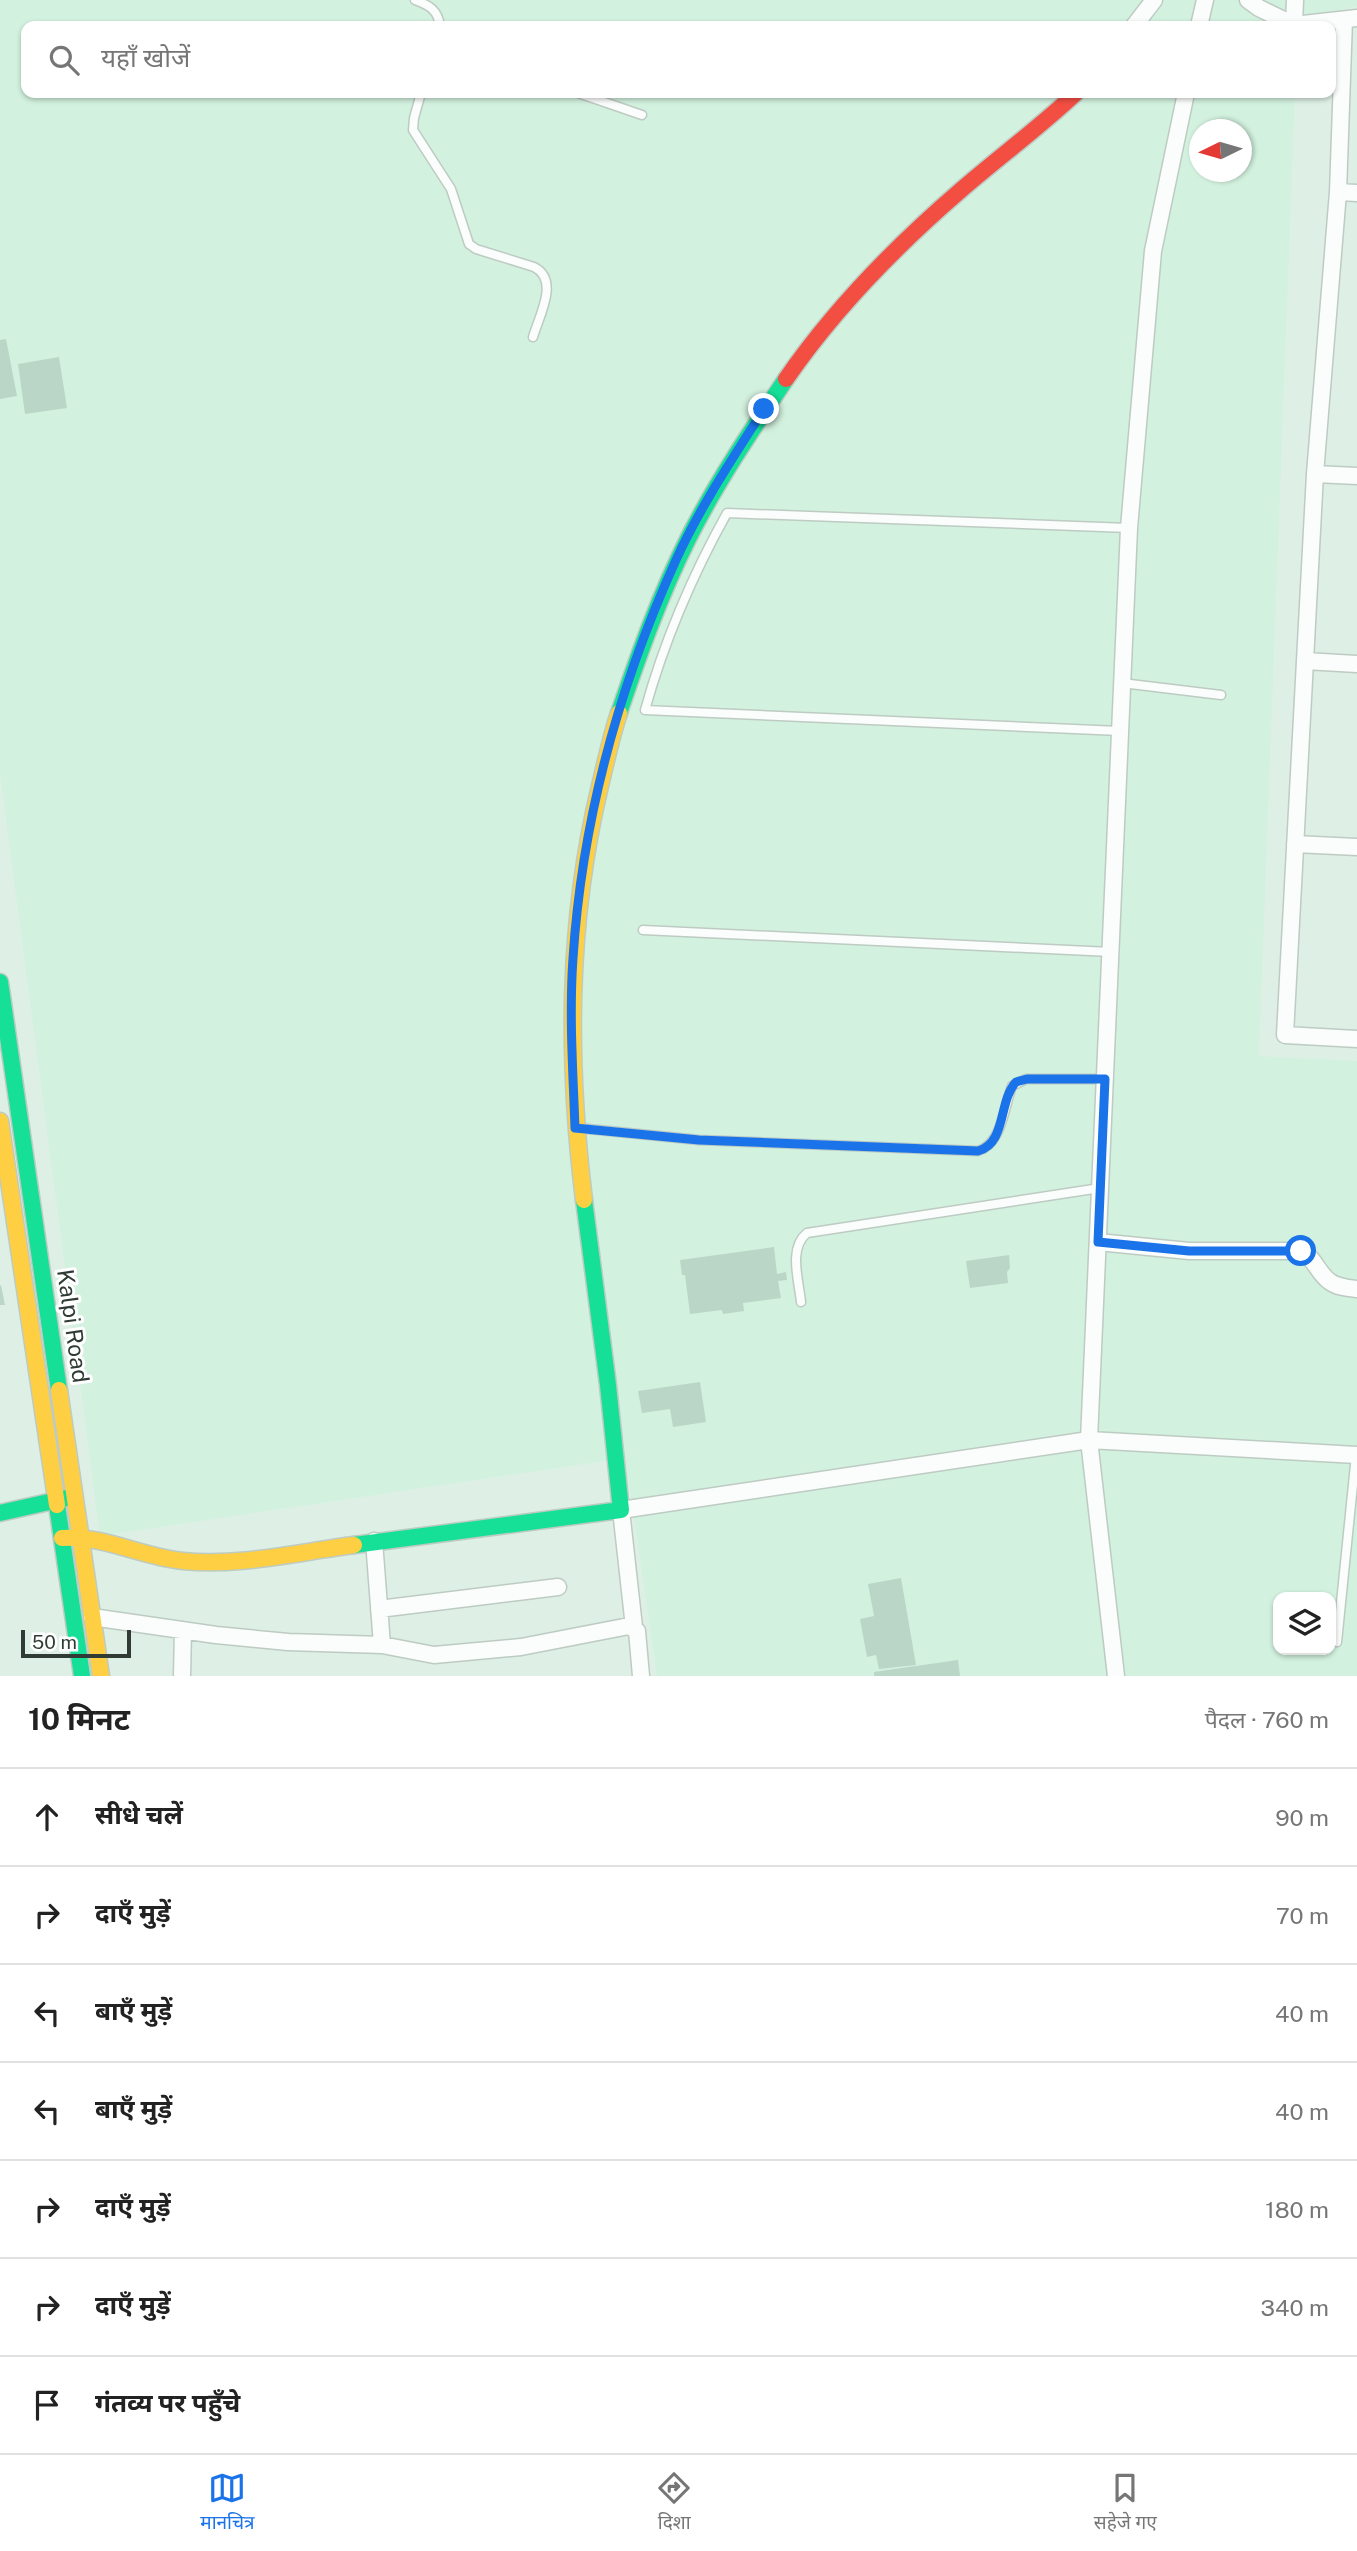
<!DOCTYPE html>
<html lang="hi">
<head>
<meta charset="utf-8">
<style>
  :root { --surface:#fff; --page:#f2f2f2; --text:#222; --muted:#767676; --line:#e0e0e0; --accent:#1a73e8 }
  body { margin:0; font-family:"Public Sans","Noto Sans Devanagari",sans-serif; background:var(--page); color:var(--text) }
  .controls { position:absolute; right:21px; bottom:21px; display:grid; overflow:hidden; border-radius:14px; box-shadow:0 2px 5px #0004 }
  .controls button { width:63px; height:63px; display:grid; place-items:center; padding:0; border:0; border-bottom:2px solid var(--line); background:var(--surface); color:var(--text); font:35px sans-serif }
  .compass { position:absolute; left:1189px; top:119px; width:63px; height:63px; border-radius:50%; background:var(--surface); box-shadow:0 2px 5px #0004; rotate:265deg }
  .scale { position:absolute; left:21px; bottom:18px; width:110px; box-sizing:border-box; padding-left:7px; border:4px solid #2f3b34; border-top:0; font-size:19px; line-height:24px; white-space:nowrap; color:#2f3b34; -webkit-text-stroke:5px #fff; paint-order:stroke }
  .stop { position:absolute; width:21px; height:21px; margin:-16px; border:5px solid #1a73e8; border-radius:50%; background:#fff }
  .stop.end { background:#1a73e8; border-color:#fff; box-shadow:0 2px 7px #0008 }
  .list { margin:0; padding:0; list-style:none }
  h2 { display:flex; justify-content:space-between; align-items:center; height:91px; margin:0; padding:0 28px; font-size:30px }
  h2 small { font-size:23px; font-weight:400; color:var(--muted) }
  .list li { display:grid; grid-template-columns:46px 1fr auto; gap:21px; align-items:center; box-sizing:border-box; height:98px; padding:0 28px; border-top:2px solid var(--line) }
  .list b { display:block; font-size:26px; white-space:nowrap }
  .list em { font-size:23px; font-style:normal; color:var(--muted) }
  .icon { flex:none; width:38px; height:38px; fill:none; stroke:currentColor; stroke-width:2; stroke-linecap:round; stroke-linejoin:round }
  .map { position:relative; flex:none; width:1357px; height:1676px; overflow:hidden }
  .search { position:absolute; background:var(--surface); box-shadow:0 2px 5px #0004; left:21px; right:21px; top:21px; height:77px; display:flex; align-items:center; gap:18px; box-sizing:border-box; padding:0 24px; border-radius:14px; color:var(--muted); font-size:26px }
  .sheet { height:777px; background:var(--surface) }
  nav { display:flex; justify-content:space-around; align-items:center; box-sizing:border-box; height:98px; border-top:2px solid var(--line); background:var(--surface); font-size:19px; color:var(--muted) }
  nav a { display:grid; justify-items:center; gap:4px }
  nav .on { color:var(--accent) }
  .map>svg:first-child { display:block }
  .built { fill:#d3f1df; fill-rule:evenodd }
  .building { fill:#bad6c7 }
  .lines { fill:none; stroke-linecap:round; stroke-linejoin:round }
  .lane-casing { stroke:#bdcbc3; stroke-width:11 }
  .street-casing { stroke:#bdcbc3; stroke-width:19 }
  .fast-casing { stroke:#bdcbc3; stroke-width:19 }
  .slow-casing { stroke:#bdcbc3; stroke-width:19 }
  .jam-casing { stroke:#bdcbc3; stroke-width:19 }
  .lane { stroke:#fafdfb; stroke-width:8 }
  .street { stroke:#fafdfb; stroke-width:16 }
  .fast { stroke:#16e098; stroke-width:16 }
  .slow { stroke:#ffcf43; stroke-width:16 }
  .jam { stroke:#f24e42; stroke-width:16 }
  .route { stroke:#1a73e8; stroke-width:9 }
  .labels { text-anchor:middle; stroke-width:6; stroke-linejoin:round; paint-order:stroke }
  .street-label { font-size:23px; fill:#2f3b34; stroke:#fff }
</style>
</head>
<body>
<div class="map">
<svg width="1357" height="1676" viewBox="0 0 1357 1676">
  <rect width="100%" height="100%" fill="#def0e5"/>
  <path class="built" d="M 0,0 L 1357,0 L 1357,7 L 1299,17 L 1298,26 L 26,26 L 26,93 L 1295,93 L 1259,1056 L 1357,1061 L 1357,1676 L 657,1676 L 625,1458 L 100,1536 L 0,774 ZM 1200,130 L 1242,130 L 1242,172 L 1200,172 ZM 1278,1597 L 1331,1597 L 1331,1650 L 1278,1650 Z"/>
  <path class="building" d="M 6,339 L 17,396 L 0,399 L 0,340 Z
    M 59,357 L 67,408 L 25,414 L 18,364 Z
    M 774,1247 L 777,1274 L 786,1272 L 787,1280 L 778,1281 L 781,1298 L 743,1303 L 744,1311 L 723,1314 L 722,1310 L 690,1314 L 685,1275 L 682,1275 L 680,1260 Z
    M 1009,1255 L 1010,1268 L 1007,1272 L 1008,1283 L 970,1288 L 966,1261 Z
    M 1,1285 L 5,1305 L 0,1305 L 0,1286 Z
    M 700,1382 L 706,1422 L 673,1427 L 670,1409 L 642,1413 L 638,1391 Z
    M 901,1578 L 916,1665 L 879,1669 L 876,1655 L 867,1657 L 860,1619 L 874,1616 L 868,1584 Z
    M 958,1660 L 960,1676 L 874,1676 L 874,1672 Z"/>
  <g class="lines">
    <defs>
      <path id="lane" d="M 415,0 C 429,5 438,10 440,26
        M 421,93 L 414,118 L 413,130 L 451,189 L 469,244 L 476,249 L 534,267 C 560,280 539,316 533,337
        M 578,93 L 642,115
        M 1122,683 L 1221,695
        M 1120,731 L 645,710 C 664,642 693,574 727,513 L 1129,528
        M 643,930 L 1111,952
        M 578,1128 L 699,1140 L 978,1151 C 1002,1144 1004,1107 1012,1086 L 1026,1079 L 1105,1079
        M 801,1302 C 799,1281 788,1248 807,1233 L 1100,1188
        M 1337,1642 L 1356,1455"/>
      <path id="street" d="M 1248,0 L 1259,8 L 1294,25 L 1295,0
        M 1344,20 L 1338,192 L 1315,474 L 1285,1035 L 1357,1039
        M 1294,25 L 1357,18
        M 1134,26 L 1154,0
        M 1199,26 L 1205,0
        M 1338,192 L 1357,193
        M 1315,474 L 1357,476
        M 1305,661 L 1357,664
        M 1295,844 L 1357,847
        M 1098,1242 L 1189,1251 L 1301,1251 C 1315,1258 1317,1272 1329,1281 C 1336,1287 1347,1288 1357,1289
        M 374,1541 L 382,1645
        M 379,1609 L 558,1587
        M 92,1617 L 216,1635 L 288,1642 L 382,1645 L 434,1655 L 521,1647 L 629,1626 L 637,1631 L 641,1676
        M 634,1627 L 621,1510 L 1089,1440 L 1357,1455
        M 182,1676 L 183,1630
        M 1116,1676 L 1089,1440 L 1129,528 L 1153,251 L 1186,93"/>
      <path id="fast" d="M 619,713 C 639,654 660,595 688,539 C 716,483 751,431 786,379
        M 0,982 L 59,1390
        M 57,1505 L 82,1676
        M 0,1513 L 71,1497
        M 354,1545 L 621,1510 L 608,1385 L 584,1200"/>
      <path id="slow" d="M 0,1121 L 57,1505
        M 584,1200 C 567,1061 567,923 600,786 C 606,761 611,737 619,713
        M 59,1390 L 101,1676
        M 62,1538 C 103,1535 142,1557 183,1561 C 237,1567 299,1552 354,1545"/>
      <path id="jam" d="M 786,379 C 835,308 896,246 961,190 C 999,157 1040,127 1076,93"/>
    </defs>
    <use href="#lane" class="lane-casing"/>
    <use href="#street" class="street-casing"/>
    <use href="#fast" class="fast-casing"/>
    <use href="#slow" class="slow-casing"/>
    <use href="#jam" class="jam-casing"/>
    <use href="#lane" class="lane"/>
    <use href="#street" class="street"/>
    <use href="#fast" class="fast"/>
    <use href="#slow" class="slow"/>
    <use href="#jam" class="jam"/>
  </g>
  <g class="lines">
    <path class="route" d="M 764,409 C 733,458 700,507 676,560 C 619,686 582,820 573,958 C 569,1015 573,1072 575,1128 L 699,1140 L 978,1151 C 1007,1143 998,1101 1016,1082 L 1027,1079 L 1105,1079 L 1098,1242 L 1189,1251 L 1301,1251"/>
  </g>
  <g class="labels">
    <g class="street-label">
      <text transform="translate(73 1326) rotate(82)" y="8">Kalpi Road</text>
    </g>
  </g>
</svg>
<div class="controls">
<button><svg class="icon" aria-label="layers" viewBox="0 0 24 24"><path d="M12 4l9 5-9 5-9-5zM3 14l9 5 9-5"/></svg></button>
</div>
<svg class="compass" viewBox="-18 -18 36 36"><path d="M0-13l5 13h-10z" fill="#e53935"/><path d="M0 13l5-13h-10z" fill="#767676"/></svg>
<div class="scale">50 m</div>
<div class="stop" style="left:1301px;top:1251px"></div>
<div class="stop end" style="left:764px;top:409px"></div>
<div class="search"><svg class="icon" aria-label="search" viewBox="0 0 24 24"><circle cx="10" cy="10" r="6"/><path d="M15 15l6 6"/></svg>यहाँ खोजें</div>
</div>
<section class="sheet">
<h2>10 मिनट<small>पैदल · 760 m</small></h2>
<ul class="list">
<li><svg class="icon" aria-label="ahead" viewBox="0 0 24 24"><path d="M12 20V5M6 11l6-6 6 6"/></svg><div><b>सीधे चलें</b></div><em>90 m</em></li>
<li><svg class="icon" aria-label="right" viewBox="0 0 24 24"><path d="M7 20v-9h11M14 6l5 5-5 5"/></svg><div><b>दाएँ मुड़ें</b></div><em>70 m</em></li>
<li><svg class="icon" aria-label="left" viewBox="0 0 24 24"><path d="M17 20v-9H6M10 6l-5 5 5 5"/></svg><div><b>बाएँ मुड़ें</b></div><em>40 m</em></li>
<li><svg class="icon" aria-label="left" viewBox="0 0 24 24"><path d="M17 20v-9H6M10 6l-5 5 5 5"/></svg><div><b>बाएँ मुड़ें</b></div><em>40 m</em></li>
<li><svg class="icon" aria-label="right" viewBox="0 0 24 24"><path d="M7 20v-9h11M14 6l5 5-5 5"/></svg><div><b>दाएँ मुड़ें</b></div><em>180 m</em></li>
<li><svg class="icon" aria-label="right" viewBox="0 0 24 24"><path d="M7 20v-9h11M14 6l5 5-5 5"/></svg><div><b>दाएँ मुड़ें</b></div><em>340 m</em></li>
<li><svg class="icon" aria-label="arrive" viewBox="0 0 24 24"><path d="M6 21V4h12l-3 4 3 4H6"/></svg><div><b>गंतव्य पर पहुँचे</b></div></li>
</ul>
</section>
<nav>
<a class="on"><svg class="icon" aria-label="map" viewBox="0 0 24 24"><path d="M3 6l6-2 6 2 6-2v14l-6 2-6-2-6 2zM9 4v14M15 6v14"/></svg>मानचित्र</a>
<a><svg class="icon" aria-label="directions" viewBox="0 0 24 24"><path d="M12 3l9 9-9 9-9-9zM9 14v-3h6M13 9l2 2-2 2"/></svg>दिशा</a>
<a><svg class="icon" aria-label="saved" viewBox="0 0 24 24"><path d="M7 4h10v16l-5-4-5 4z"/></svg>सहेजे गए</a>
</nav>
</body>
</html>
